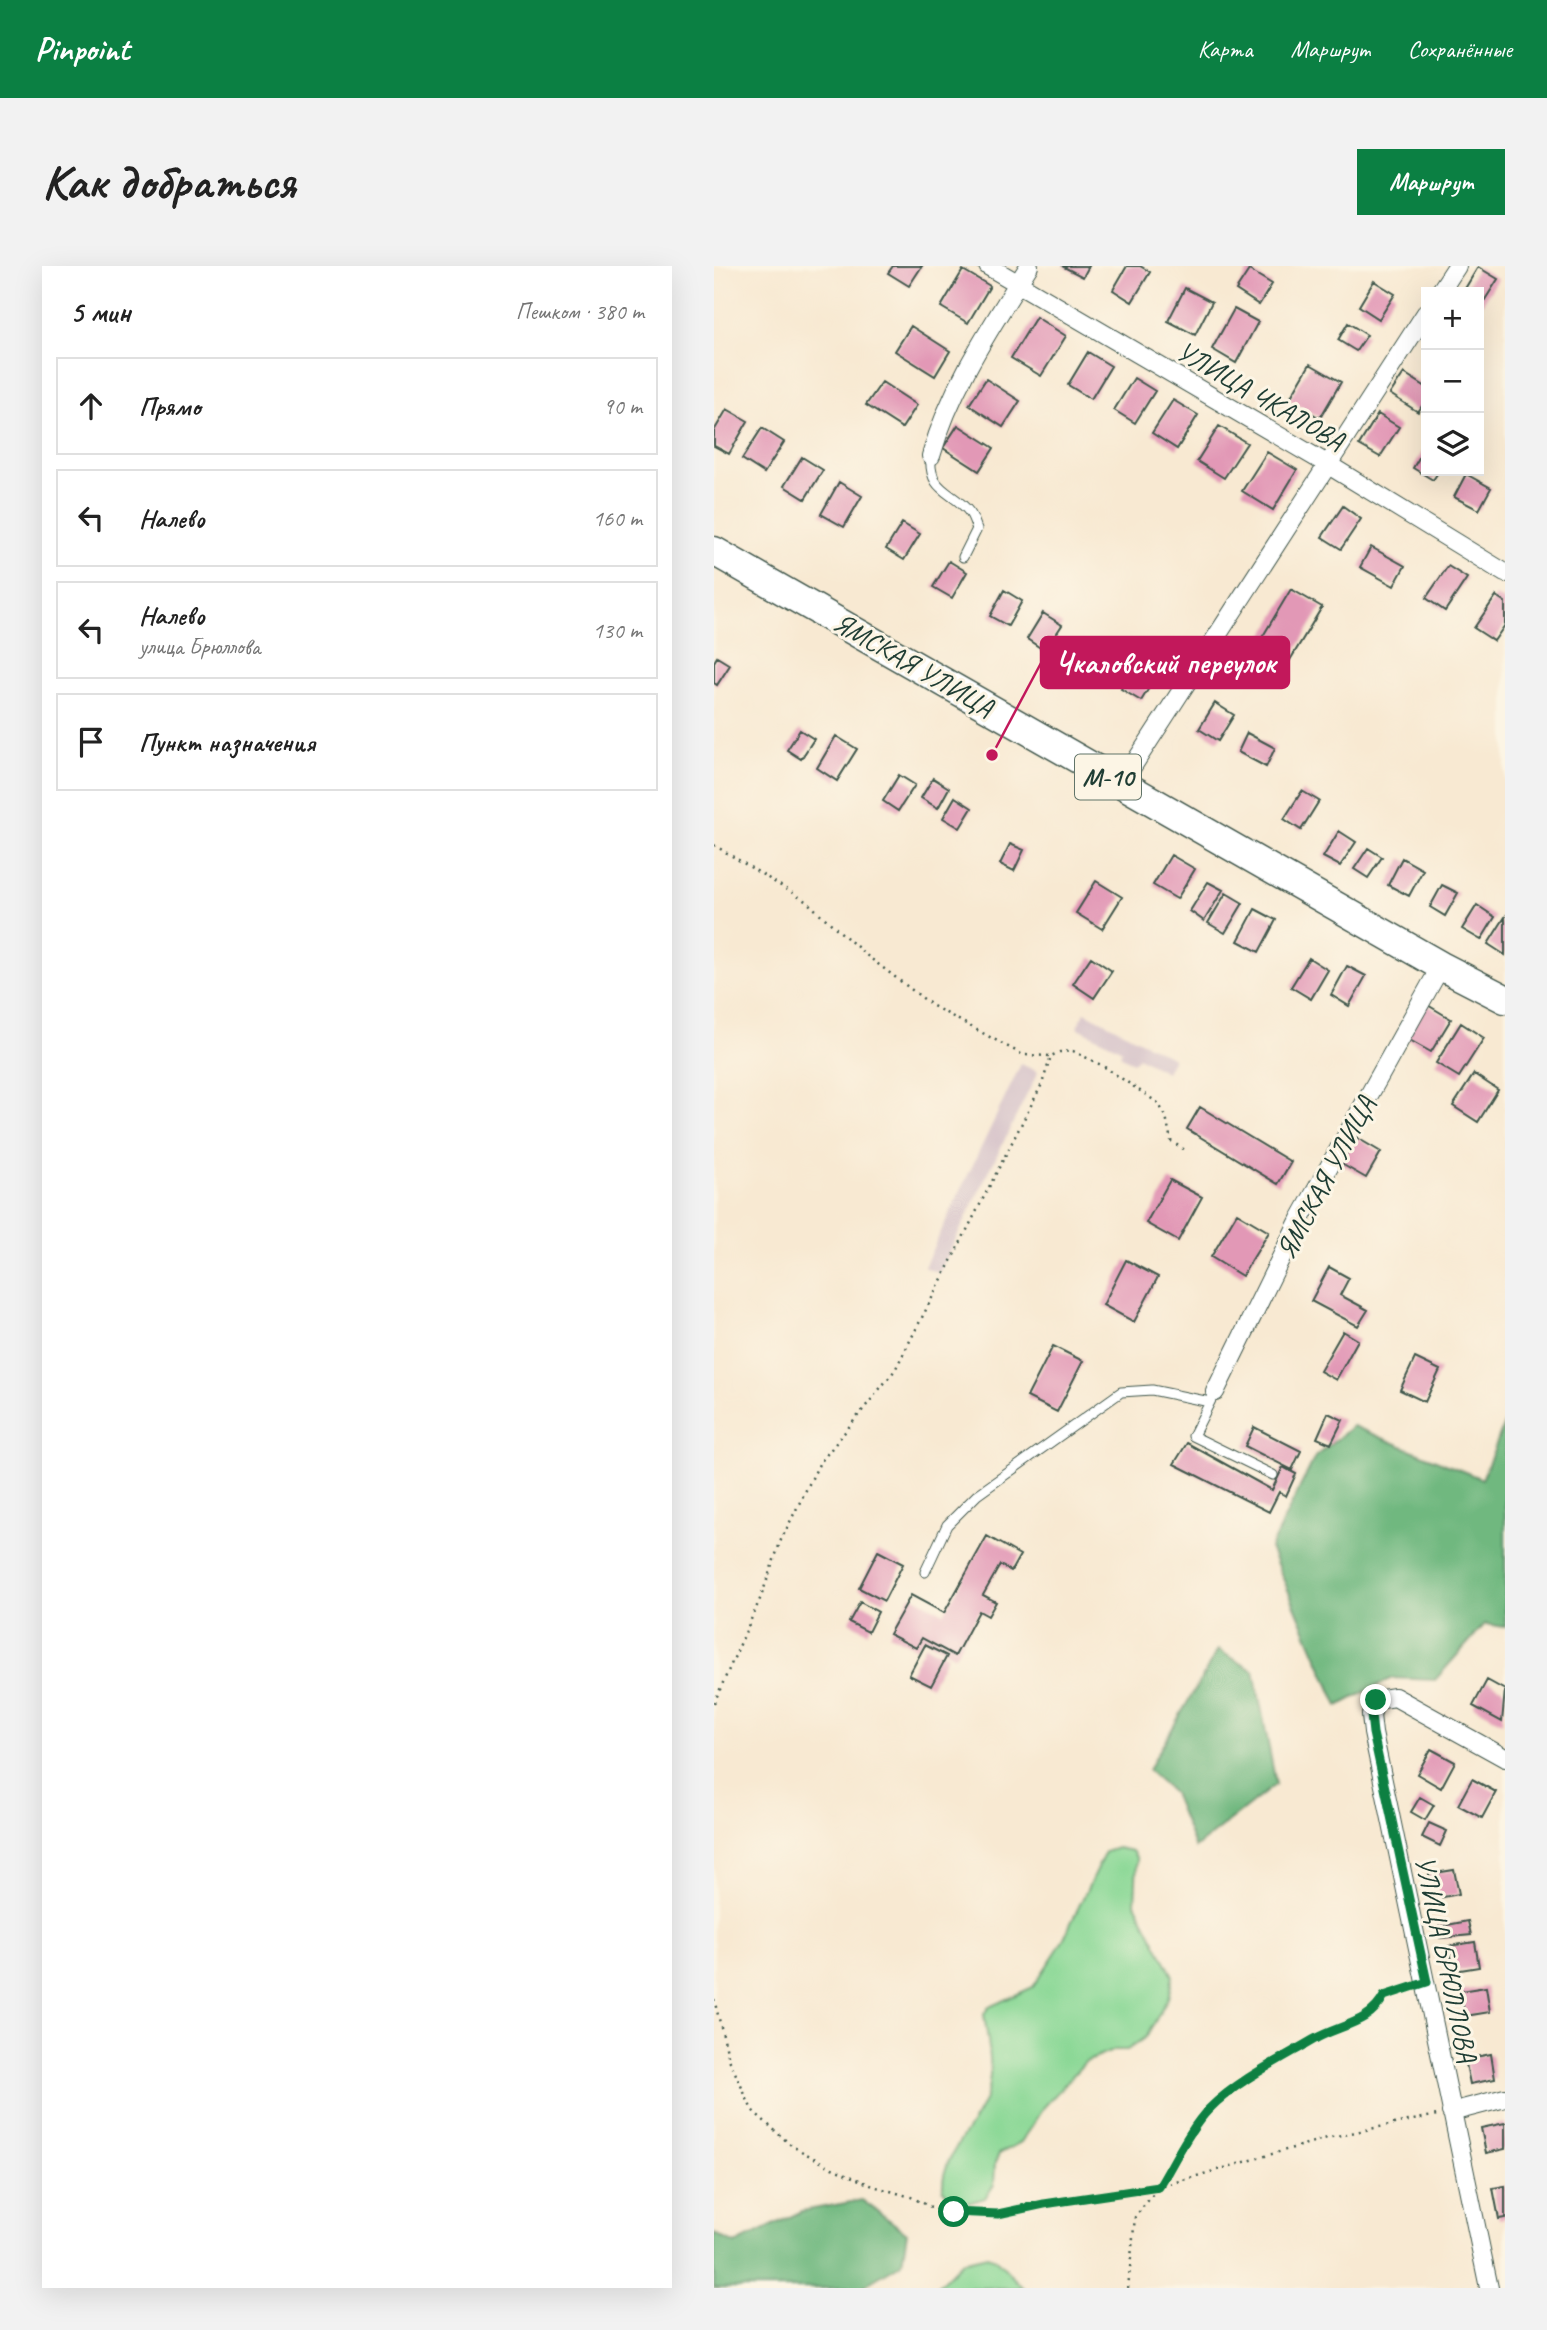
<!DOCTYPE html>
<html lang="ru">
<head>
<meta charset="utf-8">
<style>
  :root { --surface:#fff; --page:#f2f2f2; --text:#222; --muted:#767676; --line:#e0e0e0; --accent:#0b8043 }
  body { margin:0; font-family:Caveat,sans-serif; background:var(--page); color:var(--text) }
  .controls { position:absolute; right:21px; top:21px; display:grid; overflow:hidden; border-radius:0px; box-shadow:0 7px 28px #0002 }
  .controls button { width:63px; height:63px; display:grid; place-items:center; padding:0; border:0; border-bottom:2px solid var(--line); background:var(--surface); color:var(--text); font:35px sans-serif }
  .stop { position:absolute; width:21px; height:21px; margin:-16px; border:5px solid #0b8043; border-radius:50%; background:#fff }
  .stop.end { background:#0b8043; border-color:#fff; box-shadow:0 2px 7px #0008 }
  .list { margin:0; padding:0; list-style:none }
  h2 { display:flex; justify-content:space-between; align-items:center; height:91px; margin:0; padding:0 28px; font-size:30px }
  h2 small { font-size:23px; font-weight:400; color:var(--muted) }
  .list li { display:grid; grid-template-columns:46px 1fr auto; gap:21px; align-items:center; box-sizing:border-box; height:98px; margin:0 14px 14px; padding:0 14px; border:2px solid var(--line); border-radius:0px }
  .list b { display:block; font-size:26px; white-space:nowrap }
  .list p { margin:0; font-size:23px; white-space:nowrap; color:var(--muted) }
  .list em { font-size:23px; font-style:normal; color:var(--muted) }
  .icon { flex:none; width:38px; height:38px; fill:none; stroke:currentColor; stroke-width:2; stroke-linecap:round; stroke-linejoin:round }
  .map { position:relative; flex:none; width:791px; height:2022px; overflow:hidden; border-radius:0px }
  header { display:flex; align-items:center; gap:42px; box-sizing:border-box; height:98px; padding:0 35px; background:var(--accent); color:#fff }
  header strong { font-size:33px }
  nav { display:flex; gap:38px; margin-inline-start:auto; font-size:24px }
  .intro { display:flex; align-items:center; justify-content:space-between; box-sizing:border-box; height:168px; padding:0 42px }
  h1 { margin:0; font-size:49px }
  .button { padding:18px 32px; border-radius:0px; background:var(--accent); color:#fff; font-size:24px; font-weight:700 }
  main { display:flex; gap:42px; padding:0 42px }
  aside { flex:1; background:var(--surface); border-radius:0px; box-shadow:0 7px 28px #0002 }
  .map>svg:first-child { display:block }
  .industrial { fill:#d2bdc6 }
  .green { fill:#8bd896; stroke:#558a65; stroke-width:2 }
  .forest { fill:#70b87f; stroke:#487a5a; stroke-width:2 }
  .building { fill:#e298b6 }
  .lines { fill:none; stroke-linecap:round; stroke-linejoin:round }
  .service-casing { stroke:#40574c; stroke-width:11 }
  .minor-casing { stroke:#40574c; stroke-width:20 }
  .trunk-casing { stroke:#40574c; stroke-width:31 }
  .path { stroke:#40574c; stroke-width:2.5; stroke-dasharray:2 5; stroke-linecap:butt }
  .service { stroke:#fff; stroke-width:9 }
  .minor { stroke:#fff; stroke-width:18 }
  .trunk { stroke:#fff; stroke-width:28 }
  .route { stroke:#0b8043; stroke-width:9 }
  .labels { text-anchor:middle; stroke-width:6; stroke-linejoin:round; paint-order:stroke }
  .shield { fill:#fcf5e5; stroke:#617469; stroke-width:2 }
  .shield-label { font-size:26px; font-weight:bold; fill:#1f3d34 }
  .street-label { font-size:28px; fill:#1f3d34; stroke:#fcf5e5 }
  .leader { fill:none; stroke:#c2185b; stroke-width:2.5 }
  .callout-dot { fill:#c2185b; stroke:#fcf5e5; stroke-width:2.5 }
  .callout { fill:#c2185b; stroke:#c2185b; stroke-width:2.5 }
  .callout-label { font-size:30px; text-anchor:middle; font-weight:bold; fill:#fff }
</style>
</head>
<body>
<header>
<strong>Pinpoint</strong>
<nav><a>Карта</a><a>Маршрут</a><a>Сохранённые</a></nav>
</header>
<div class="intro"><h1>Как добраться</h1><a class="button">Маршрут</a></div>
<main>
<aside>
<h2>5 мин<small>Пешком · 380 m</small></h2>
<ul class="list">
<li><svg class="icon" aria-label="ahead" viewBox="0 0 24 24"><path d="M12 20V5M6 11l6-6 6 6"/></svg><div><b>Прямо</b></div><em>90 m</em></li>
<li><svg class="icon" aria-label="left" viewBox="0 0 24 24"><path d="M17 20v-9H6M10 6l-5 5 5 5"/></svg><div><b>Налево</b></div><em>160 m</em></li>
<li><svg class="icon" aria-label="left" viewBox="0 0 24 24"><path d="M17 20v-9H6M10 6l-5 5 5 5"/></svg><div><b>Налево</b><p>улица Брюллова</p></div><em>130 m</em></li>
<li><svg class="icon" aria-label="arrive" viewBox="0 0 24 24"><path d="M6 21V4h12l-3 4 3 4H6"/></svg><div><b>Пункт назначения</b></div></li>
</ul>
</aside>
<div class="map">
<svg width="791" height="2022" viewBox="0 0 791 2022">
  <rect width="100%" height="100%" fill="#fcf5e5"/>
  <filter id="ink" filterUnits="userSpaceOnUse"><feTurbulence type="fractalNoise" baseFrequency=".0143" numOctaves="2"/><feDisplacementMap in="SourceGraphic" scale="14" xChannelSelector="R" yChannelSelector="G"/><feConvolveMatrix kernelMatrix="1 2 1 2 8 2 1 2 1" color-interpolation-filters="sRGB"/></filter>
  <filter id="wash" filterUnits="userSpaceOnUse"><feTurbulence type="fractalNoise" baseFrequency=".00686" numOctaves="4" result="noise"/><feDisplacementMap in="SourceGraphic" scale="28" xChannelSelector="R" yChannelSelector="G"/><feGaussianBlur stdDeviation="1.57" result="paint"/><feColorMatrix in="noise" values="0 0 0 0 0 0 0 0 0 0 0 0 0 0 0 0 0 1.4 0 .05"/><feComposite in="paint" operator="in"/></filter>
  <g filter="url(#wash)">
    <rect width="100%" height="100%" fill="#f8e9d2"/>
    <path class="industrial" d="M 371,746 L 459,792 L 452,806 L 424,791 L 420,797 L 406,789 L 408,784 L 363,761 Z
      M 307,798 L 324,806 L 225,1007 L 210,1001 Z"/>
    <path class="green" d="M 403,1582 L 418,1585 L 423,1593 L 421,1637 L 459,1710 L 454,1732 L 433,1770 L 413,1784 L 401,1784 L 371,1796 L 329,1842 L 307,1876 L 285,1888 L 281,1896 L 280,1919 L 271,1932 L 251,1938 L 238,1936 L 229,1923 C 227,1890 258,1865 270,1835 C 282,1806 274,1778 270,1748 L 275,1741 L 319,1721 L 347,1678 L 391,1586 Z
      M 273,1990 L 282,1993 L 309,2022 L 222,2022 L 248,1996 Z"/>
    <path class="forest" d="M 791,1156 L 791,1361 L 771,1358 L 721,1414 L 678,1412 L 624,1440 L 556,1282 L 601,1191 L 639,1160 L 768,1213 Z
      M 504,1384 L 540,1405 L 562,1518 L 481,1582 L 459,1527 L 434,1504 Z
      M 148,1934 L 193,1967 L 188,1997 L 146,2022 L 0,2022 L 0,1967 L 21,1978 L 88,1945 Z"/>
    <g id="blocks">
      <path class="building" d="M 179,0 L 208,0 L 195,20 L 174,7 Z
        M 348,0 L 375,0 L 369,11 Z
        M 413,0 L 426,0 L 436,6 L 418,36 L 399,24 Z
        M 764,1 L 784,13 L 767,40 L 765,26 L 749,26 Z
        M 249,4 L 276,20 L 254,57 L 227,41 Z
        M 535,4 L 558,18 L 545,39 L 522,24 Z
        M 660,15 L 681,28 L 665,53 L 645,40 Z
        M 471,22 L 498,36 L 481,69 L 454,55 Z
        M 520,43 L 544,56 L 522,97 L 498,83 Z
        M 322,51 L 352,70 L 327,110 L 297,92 Z
        M 634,57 L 653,69 L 642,85 L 624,74 Z
        M 197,60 L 236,85 L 221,110 L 181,85 Z
        M 374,86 L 397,100 L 377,133 L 354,119 Z
        M 596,98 L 627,116 L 606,152 L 575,134 Z
        M 690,107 L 712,121 L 712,134 L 704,146 L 676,128 Z
        M 420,112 L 441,125 L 421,157 L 400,144 Z
        M 272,113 L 306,135 L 289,161 L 255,139 Z
        M 168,116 L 203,139 L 188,162 L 152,139 Z
        M 459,134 L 484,149 L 463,183 L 438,167 Z
        M 13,143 L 34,155 L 15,188 L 0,180 L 0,165 Z
        M 664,148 L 685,161 L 666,191 L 645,179 Z
        M 244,159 L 280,182 L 265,205 L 229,182 Z
        M 505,160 L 533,177 L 510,212 L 483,195 Z
        M 48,162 L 70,176 L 50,207 L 28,193 Z
        M 712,180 L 712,205 L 725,205 L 719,214 L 699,202 Z
        M 553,186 L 583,204 L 559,244 L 528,225 Z
        M 88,191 L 109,204 L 91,233 L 70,220 Z
        M 752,208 L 777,222 L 765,244 L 740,231 Z
        M 125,216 L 148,230 L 130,261 L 107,248 Z
        M 629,240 L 647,253 L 627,283 L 608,271 Z
        M 188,257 L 206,268 L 190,294 L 172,283 Z
        M 657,281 L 691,300 L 680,320 L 646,301 Z
        M 235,295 L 253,306 L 238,332 L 219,321 Z
        M 734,300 L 753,312 L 731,345 L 712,332 Z
        M 577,323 L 608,341 L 576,394 L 546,375 Z
        M 290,324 L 308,335 L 294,360 L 276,350 Z
        M 782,330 L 791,336 L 791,359 L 780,375 L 760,362 Z
        M 329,347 L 348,359 L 331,385 L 313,373 Z
        M 3,391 L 16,399 L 3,419 L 0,417 L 0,396 Z
        M 426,392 L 446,404 L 427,435 L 407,423 Z
        M 501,437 L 520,449 L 504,475 L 485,463 Z
        M 86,464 L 100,473 L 87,493 L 73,484 Z
        M 533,467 L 561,482 L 552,501 L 524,486 Z
        M 122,470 L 143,483 L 123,515 L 103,502 Z
        M 185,509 L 201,519 L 184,545 L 169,535 Z
        M 219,512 L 235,522 L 224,542 L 207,532 Z
        M 588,525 L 605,535 L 587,564 L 570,553 Z
        M 241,531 L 258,542 L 246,562 L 229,552 Z
        M 625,565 L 642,576 L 626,600 L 609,591 Z
        M 296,578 L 310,584 L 300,605 L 286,598 Z
        M 654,582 L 668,591 L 654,612 L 640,603 Z
        M 457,589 L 481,603 L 463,633 L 439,619 Z
        M 688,592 L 709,604 L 695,630 L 674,619 Z
        M 382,615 L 408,631 L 388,663 L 362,647 Z
        M 494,616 L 509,624 L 490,655 L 476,645 Z
        M 728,619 L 744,627 L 731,650 L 716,641 Z
        M 512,627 L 529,637 L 511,667 L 494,657 Z
        M 763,639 L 781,651 L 767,674 L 748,663 Z
        M 541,643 L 562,654 L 545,686 L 524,675 Z
        M 791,651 L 791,689 L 774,678 Z
        M 377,691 L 398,705 L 380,732 L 359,718 Z
        M 595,692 L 614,704 L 597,733 L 577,721 Z
        M 633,700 L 652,710 L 635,740 L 617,729 Z
        M 712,738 L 737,753 L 717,786 L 692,772 Z
        M 747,757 L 770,772 L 745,811 L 722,797 Z
        M 760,808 L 784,824 L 764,856 L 739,840 Z
        M 486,841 L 577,896 L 564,918 L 473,863 Z
        M 640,870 L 667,886 L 652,912 L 624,896 Z
        M 456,914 L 488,931 L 464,975 L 432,957 Z
        M 523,947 L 555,966 L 528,1010 L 497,991 Z
        M 412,994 L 444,1011 L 420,1056 L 389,1039 Z
        M 615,1001 L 635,1012 L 626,1029 L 654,1044 L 644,1060 L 597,1035 Z
        M 629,1065 L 644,1074 L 622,1114 L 606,1105 Z
        M 339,1080 L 369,1095 L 343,1146 L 313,1131 Z
        M 701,1092 L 726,1104 L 711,1136 L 686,1124 Z
        M 614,1147 L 629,1154 L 617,1178 L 603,1172 Z
        M 540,1161 L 587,1185 L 578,1204 L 531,1180 Z
        M 473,1177 L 558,1224 L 569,1201 L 582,1208 L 572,1230 L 565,1226 L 555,1246 L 460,1198 Z
        M 273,1270 L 306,1289 L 297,1305 L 286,1299 L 269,1329 L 282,1336 L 274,1350 L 265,1345 L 241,1390 L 208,1372 L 202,1382 L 175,1368 L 197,1329 L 230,1347 Z
        M 164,1285 L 189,1298 L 170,1335 L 145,1322 Z
        M 146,1336 L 164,1346 L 154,1366 L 135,1356 Z
        M 211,1379 L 233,1390 L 217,1420 L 195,1409 Z
        M 773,1414 L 791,1424 L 788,1456 L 759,1440 Z
        M 717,1483 L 741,1496 L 727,1522 L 703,1508 Z
        M 758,1513 L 782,1526 L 768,1552 L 744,1539 Z
        M 706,1531 L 720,1539 L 711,1554 L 697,1546 Z
        M 715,1557 L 733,1565 L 726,1580 L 708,1571 Z
        M 740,1604 L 745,1628 L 719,1633 L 715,1608 Z
        M 754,1655 L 757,1669 L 726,1672 L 723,1661 Z
        M 761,1676 L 765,1701 L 740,1705 L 735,1680 Z
        M 772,1721 L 776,1746 L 751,1750 L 746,1725 Z
        M 777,1788 L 781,1813 L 756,1818 L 751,1793 Z
        M 791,1857 L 791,1883 L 772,1887 L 767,1862 Z
        M 791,1920 L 791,1952 L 785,1953 L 779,1922 Z"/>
    </g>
  </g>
  <g filter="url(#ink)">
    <use href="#blocks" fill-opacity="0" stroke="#40574c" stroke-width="2"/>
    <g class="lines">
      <defs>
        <path id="service" d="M 217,190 C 214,227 239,224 256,247 C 259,251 261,258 263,263 L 249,291
          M 498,1132 L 479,1170 L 559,1209
          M 211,1306 L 233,1259 L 263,1229 L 407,1126 L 438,1124 L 496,1136"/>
        <path id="minor" d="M 274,0 L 613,198 L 791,307
          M 726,26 L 743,0
          M 217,190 C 237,120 277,61 315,0
          M 407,518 L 712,47
          M 501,1126 L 586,953 L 727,700
          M 737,1846 L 791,1832
          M 775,2022 L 659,1467 L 657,1449 L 662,1434 L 681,1431 L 791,1492"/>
        <path id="trunk" d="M 0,285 L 727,700 L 791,733"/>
      </defs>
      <use href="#service" class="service-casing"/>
      <use href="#minor" class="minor-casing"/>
      <use href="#trunk" class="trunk-casing"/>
      <path class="path" d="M 0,579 L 93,636 L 152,689 L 219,740 L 309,789 L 337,790
        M 0,1437 L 47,1331 L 67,1274 L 105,1198 L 181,1104 L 328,818 L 337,790 L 346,786 L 359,785 L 389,800 L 444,837 L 452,850 L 457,875 L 471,884
        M 0,1733 L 15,1793 L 38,1844 L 78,1880 L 118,1902 L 159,1920 L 197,1931 L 227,1946 L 284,1948 L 330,1938 L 445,1921 L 613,1872 L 723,1849
        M 414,2022 L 421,1951 L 445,1921 L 493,1844 L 521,1823 L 601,1772 L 646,1754 L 664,1742 L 670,1730 L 696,1721"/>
      <use href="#service" class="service"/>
      <use href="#minor" class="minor"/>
      <use href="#trunk" class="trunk"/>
    </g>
  </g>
  <g class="lines" filter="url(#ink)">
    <path class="route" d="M 240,1946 L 284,1948 L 330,1938 L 445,1921 C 459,1898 476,1862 495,1843 C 523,1815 565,1794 599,1774 C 624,1759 656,1758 670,1730 L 713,1716 L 659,1467 L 657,1449 L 662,1434"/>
  </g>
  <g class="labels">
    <rect class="shield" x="361" y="488.5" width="66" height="45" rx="5"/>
    <g class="shield-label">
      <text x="394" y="520">М-10</text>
    </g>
    <g class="street-label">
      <text transform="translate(547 129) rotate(30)" y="10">УЛИЦА ЧКАЛОВА</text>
      <text transform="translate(200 398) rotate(30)" y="10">ЯМСКАЯ УЛИЦА</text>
      <text transform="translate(611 911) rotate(-62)" y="10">ЯМСКАЯ УЛИЦА</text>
      <text transform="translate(733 1693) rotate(78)" y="10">УЛИЦА БРЮЛЛОВА</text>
    </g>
  </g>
  <path class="leader" d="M278 489L327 397"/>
  <circle class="callout-dot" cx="278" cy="489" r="7"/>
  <rect class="callout" x="327" y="371" width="248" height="51" rx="7"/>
  <g class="callout-label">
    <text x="451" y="407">Чкаловский переулок</text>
  </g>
</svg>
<div class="controls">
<button>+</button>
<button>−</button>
<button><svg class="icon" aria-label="layers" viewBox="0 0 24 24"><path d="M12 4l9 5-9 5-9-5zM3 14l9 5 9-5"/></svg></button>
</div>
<div class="stop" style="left:240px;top:1946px"></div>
<div class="stop end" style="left:662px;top:1434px"></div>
</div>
</main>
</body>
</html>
